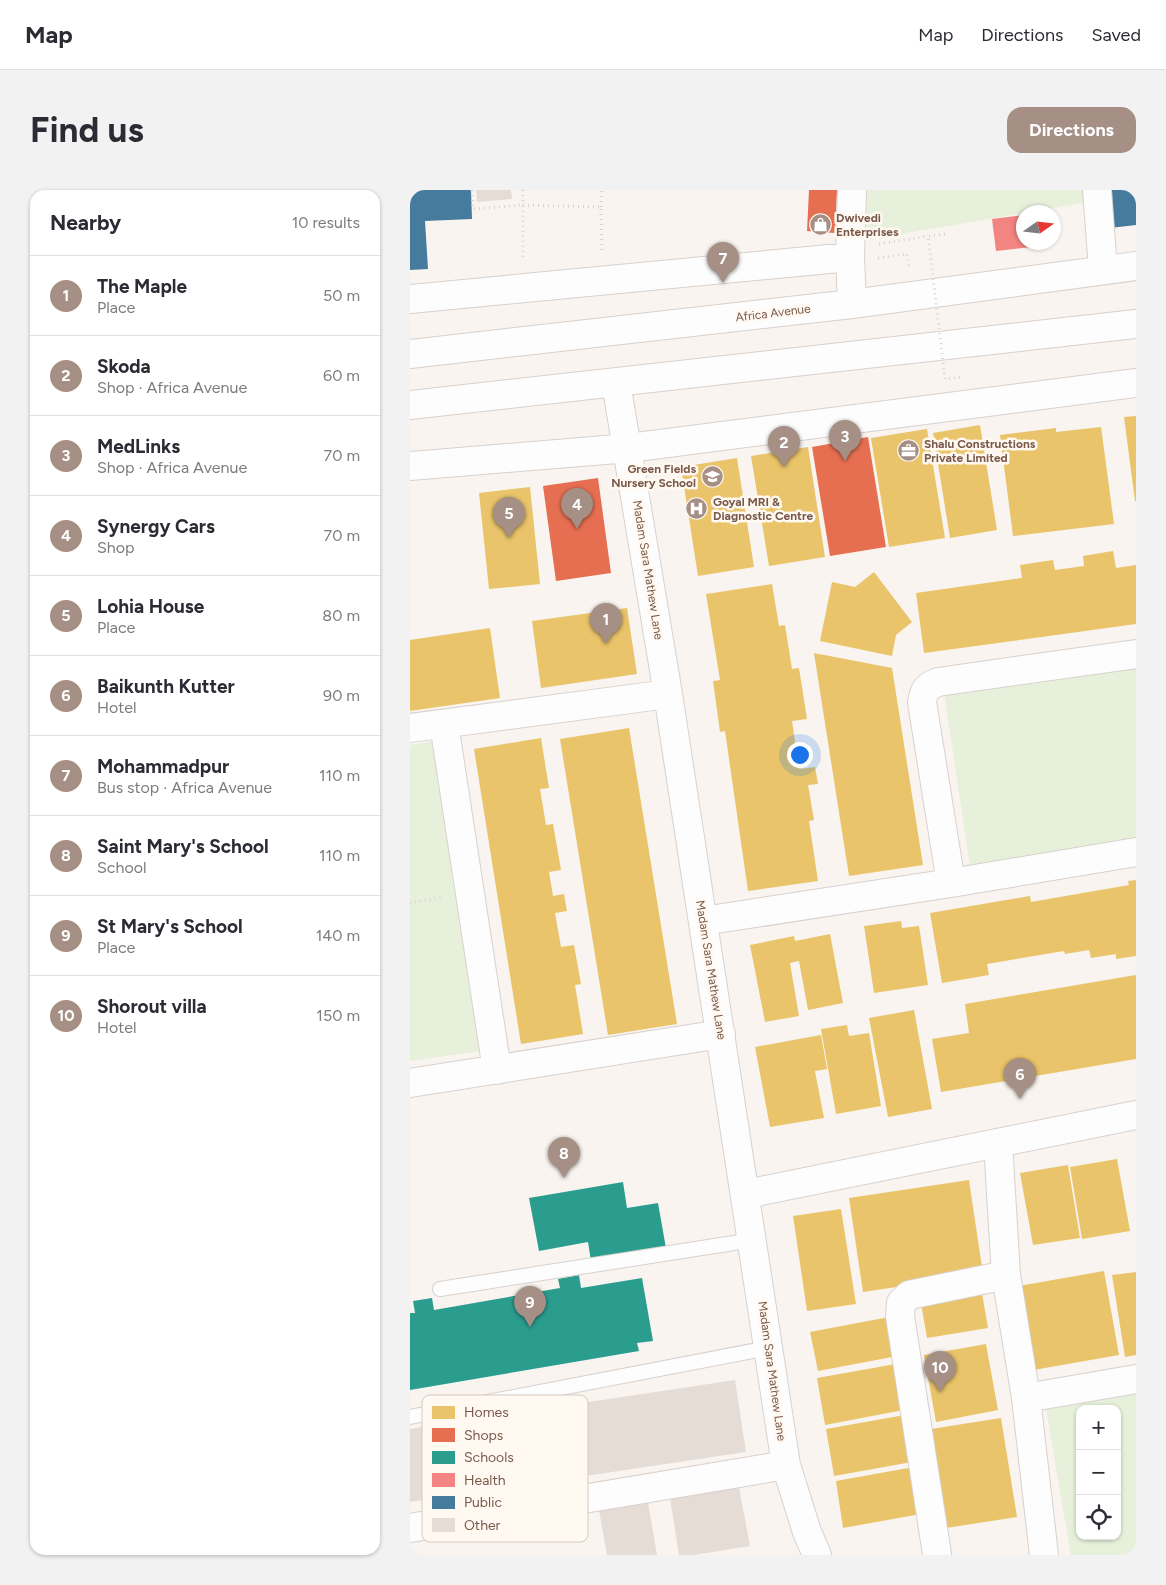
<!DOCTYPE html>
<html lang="en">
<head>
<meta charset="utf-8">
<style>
  :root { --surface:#fff; --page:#f2f2f3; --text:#2b2b33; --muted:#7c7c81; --line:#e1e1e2; --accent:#a68f85 }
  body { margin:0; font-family:Figtree,sans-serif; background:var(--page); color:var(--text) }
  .controls { position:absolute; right:15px; bottom:15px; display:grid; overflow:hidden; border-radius:10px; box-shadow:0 1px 4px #0004 }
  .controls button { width:45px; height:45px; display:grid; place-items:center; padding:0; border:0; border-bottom:1px solid var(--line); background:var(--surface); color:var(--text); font:25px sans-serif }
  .compass { position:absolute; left:606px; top:15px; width:45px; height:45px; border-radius:50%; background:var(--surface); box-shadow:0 1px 4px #0004; rotate:76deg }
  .you { position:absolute; left:389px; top:564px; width:18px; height:18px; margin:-12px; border:4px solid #fff; border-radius:50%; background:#1a73e8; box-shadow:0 0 0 8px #1a73e833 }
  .badge { display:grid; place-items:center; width:32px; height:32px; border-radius:50%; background:var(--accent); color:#fff; font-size:16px; font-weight:700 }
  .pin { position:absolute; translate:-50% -41px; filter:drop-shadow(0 1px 2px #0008) }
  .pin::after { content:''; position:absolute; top:26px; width:18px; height:15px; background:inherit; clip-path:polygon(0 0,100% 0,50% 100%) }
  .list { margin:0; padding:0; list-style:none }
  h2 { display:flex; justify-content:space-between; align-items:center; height:65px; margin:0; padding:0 20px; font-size:21px }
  h2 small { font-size:16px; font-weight:400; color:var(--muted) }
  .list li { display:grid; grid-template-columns:32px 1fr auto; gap:15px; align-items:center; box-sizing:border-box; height:80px; padding:0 20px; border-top:1px solid var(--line) }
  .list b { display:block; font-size:19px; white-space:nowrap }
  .list p { margin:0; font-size:16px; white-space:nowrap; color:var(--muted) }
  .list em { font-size:16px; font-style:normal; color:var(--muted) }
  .icon { flex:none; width:28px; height:28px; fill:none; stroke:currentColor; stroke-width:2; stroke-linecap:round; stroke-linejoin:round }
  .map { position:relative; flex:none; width:726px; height:1365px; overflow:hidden; border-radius:15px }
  header { display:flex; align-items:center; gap:30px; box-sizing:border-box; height:70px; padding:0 25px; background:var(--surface); border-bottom:1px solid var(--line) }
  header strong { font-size:24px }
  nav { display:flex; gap:28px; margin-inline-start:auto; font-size:18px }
  .intro { display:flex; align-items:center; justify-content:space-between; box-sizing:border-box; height:120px; padding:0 30px }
  h1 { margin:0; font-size:35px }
  .button { padding:12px 22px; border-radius:15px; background:var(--accent); color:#fff; font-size:18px; font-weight:700 }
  main { display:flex; gap:30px; padding:0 30px }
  aside { flex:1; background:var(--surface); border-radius:15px; box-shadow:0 1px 4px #0004 }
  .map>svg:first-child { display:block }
  .green { fill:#e7f0da; fill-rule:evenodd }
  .homes { fill:#e9c46a }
  .shops { fill:#e76f51 }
  .schools { fill:#2a9d8f }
  .health { fill:#f28482 }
  .public { fill:#457b9d }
  .building { fill:#e6dcd6 }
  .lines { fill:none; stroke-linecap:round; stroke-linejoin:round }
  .service-casing { stroke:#d8d1cd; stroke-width:16 }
  .minor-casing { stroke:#d8d1cd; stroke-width:30 }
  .secondary-casing { stroke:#d9d0cb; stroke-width:30 }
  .path { stroke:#dbd2cf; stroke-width:3; stroke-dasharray:1 4; stroke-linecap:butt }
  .service { stroke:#fefdfd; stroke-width:14 }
  .minor { stroke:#fefdfd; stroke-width:28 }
  .secondary { stroke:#fefdfd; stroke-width:28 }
  .path-bridge { stroke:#dbd2cf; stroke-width:3; stroke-dasharray:1 4; stroke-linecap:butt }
  .labels { text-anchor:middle; stroke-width:5; stroke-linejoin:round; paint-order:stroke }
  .poi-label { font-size:12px; font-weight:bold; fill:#79594c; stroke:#fff9f1; text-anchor:start }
  .street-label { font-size:12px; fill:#79594c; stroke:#fff9f1 }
  .key { fill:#fff9f1; stroke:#d7c9c0; stroke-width:1 }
  .key-label { font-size:14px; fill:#79594c }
</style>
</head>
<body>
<header>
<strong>Map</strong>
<nav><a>Map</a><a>Directions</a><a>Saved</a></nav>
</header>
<div class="intro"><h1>Find us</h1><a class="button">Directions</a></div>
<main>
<aside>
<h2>Nearby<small>10 results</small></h2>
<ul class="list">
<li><span class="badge">1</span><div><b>The Maple</b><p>Place</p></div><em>50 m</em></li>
<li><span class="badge">2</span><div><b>Skoda</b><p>Shop · Africa Avenue</p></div><em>60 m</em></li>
<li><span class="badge">3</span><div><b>MedLinks</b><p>Shop · Africa Avenue</p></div><em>70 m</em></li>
<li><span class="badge">4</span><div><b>Synergy Cars</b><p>Shop</p></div><em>70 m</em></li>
<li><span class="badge">5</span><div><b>Lohia House</b><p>Place</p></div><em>80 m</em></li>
<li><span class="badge">6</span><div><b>Baikunth Kutter</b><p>Hotel</p></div><em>90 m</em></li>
<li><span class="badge">7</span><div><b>Mohammadpur</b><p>Bus stop · Africa Avenue</p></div><em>110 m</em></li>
<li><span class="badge">8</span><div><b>Saint Mary's School</b><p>School</p></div><em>110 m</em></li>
<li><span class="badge">9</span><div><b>St Mary's School</b><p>Place</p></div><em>140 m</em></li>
<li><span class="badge">10</span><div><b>Shorout villa</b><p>Hotel</p></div><em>150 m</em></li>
</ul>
</aside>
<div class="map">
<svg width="726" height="1365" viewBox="0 0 726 1365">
  <rect width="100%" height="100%" fill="#f9f4ef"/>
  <path class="green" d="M 451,0 L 678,0 L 678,12 L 450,51 Z
    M 726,474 L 726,652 L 560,677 L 534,502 Z
    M 27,551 L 72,861 L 0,871 L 0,555 Z
    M 726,1204 L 726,1365 L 661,1365 L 636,1219 ZM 670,1219 L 707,1219 L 707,1346 L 670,1346 Z"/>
  <path class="homes" d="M 726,226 L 726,311 L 725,311 L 714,227 Z
    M 570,235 L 587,340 L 540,348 L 523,243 Z
    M 691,237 L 704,334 L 603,346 L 590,245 L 646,238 L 646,242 Z
    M 517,239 L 535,348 L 479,357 L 461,248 Z
    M 398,257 L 415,367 L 359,376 L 341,266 Z
    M 327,268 L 344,377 L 288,386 L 271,277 Z
    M 120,297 L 130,394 L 79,399 L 69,303 Z
    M 703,361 L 706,378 L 726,375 L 726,434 L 514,463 L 506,403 L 612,388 L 610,375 L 643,370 L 645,380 L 674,376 L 673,366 Z
    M 464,382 L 502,432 L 486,445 L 482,466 L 410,451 L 422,392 L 445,397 Z
    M 362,394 L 369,436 L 375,435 L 382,479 L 389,478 L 397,529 L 382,531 L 389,579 L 405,577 L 408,594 L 398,595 L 404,630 L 399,631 L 408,691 L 338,701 L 315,541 L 310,542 L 303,491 L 310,490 L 296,404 Z
    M 217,418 L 227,484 L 131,498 L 122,431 Z
    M 80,438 L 90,508 L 0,521 L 0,450 Z
    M 404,463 L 482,478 L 513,675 L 439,686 Z
    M 219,538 L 267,834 L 198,845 L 150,549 Z
    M 131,548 L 139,598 L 130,599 L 136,635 L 143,634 L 151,680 L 139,682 L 143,706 L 154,704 L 157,721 L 145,723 L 151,757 L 164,755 L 171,794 L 165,795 L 173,844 L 111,854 L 64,559 Z
    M 726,690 L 726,766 L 706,769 L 706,764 L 681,768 L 679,760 L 655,764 L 654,761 L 577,774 L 579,785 L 532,793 L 520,723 L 620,706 L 621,712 L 719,695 L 718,691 Z
    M 491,731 L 492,738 L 509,736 L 518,795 L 464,803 L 454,736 Z
    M 420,744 L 433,813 L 398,820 L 389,771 L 380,773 L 389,826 L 355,832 L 340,755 L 384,746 L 385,751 Z
    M 726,785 L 726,869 L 531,902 L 522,849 L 559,843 L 555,814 Z
    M 504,820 L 522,919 L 478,927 L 459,828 Z
    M 437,835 L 439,846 L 459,843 L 471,916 L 426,924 L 411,839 Z
    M 411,845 L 417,879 L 405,881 L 414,928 L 360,937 L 345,857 Z
    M 707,969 L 720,1041 L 672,1049 L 660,977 Z
    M 658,975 L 670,1048 L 623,1055 L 610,983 Z
    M 559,990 L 573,1084 L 453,1102 L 439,1008 Z
    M 431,1019 L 446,1114 L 397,1121 L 383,1026 Z
    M 694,1081 L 709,1165 L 618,1181 L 603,1097 Z
    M 726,1082 L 726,1165 L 715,1167 L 702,1085 Z
    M 572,1103 L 578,1138 L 517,1148 L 511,1113 Z
    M 490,1125 L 498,1164 L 408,1181 L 400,1142 Z
    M 576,1154 L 588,1220 L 526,1232 L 514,1165 Z
    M 497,1172 L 504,1218 L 415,1235 L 407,1188 Z
    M 506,1223 L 513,1270 L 424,1286 L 416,1239 Z
    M 591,1228 L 607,1327 L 536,1338 L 521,1239 Z
    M 515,1275 L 522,1322 L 433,1338 L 426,1291 Z"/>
  <path class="shops" d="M 399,0 L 427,0 L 425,43 L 397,41 Z
    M 458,247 L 476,357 L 420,366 L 402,257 Z
    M 188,288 L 201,383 L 146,391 L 133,296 Z"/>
  <path class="schools" d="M 213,992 L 217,1018 L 248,1013 L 257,1064 L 182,1077 L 178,1052 L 129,1061 L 119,1008 Z
    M 169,1085 L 171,1098 L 232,1088 L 243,1151 L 227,1153 L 229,1161 L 0,1200 L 0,1123 L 5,1123 L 3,1111 L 22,1108 L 24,1120 L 150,1098 L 148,1089 Z"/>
  <path class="health" d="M 614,25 L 614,52 L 631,52 L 631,56 L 586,61 L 582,29 Z"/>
  <path class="public" d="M 0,0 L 61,0 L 62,29 L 15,31 L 18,79 L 0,80 Z
    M 687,0 L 726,0 L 726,35 L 691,39 Z"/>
  <path class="building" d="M 66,0 L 101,0 L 102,9 L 67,12 Z
    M 325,1190 L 336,1262 L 0,1312 L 0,1239 Z
    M 329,1297 L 340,1356 L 284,1365 L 269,1365 L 260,1308 Z
    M 238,1312 L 247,1365 L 197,1365 L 189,1320 Z"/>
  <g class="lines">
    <defs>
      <path id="service" d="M 30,1099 L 343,1050
        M 0,1227 L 358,1158"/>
      <path id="minor" d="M 687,0 L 693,79
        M 0,109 L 440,67
        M 442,114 L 440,67 L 442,0
        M 206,193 L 258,504 L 376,1275 L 397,1342 L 407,1365
        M 0,276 L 219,258 L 726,193
        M 34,534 L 87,880
        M 0,538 L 258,504
        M 541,693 L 512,512 C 514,500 517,496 528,492 L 726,464
        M 293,731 L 541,693 L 726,662
        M 0,893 L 311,844
        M 588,953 L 596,1085 L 616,1208 L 634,1365
        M 336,1004 L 726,925
        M 616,1208 L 726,1189
        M 0,1338 L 376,1275
        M 527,1364 L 490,1126 L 491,1113 L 499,1105 L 596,1085"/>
      <path id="secondary" d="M 0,164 L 442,114 L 726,76
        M 0,215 L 726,134"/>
    </defs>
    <use href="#service" class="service-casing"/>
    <use href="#minor" class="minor-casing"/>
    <use href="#secondary" class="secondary-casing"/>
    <path class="path" d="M 62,0 L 63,19 L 113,15 L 113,70
      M 113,0 L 113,15 L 191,17 L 192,62
      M 191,17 L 192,0
      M 469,54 L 518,46
      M 468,68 L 497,64 L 499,78
      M 0,713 L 32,707"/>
    <use href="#service" class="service"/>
    <use href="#minor" class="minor"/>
    <use href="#secondary" class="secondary"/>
    <path class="path-bridge" d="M 535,44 L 518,46 L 535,189 L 551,187"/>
  </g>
  <defs>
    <symbol id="shop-disc" viewBox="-11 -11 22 22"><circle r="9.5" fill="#a68f85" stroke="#fff9f1"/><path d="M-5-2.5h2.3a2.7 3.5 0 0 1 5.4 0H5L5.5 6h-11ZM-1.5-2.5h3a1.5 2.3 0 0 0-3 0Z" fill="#fff"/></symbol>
    <symbol id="office-disc" viewBox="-11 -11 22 22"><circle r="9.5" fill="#a68f85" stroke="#fff9f1"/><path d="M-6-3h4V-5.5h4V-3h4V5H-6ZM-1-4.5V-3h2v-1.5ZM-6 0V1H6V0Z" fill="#fff"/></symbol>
    <symbol id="school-disc" viewBox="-11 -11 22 22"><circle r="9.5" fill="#a68f85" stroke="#fff9f1"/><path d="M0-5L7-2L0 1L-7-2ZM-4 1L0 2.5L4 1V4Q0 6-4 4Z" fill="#fff"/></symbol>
    <symbol id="hospital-disc" viewBox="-11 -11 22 22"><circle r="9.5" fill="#a68f85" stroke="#fff9f1"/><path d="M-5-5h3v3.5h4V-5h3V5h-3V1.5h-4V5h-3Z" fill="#fff"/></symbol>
  </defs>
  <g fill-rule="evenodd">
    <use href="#shop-disc" x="398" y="22" width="25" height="25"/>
    <use href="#office-disc" x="486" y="248" width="25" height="25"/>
    <use href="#school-disc" x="290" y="274" width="25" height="25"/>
    <use href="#hospital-disc" x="274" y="306" width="25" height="25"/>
  </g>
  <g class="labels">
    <g class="poi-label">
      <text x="426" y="32">Dwivedi<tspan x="426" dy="14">Enterprises</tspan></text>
      <text x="514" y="258">Shalu Constructions<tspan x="514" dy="14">Private Limited</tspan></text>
      <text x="286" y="283" text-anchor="end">Green Fields<tspan x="286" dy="14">Nursery School</tspan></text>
      <text x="303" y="316">Goyal MRI &amp;<tspan x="303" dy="14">Diagnostic Centre</tspan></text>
    </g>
    <g class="street-label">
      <text transform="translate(363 123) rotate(-7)" y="4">Africa Avenue</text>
      <text transform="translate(238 380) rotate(81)" y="4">Madam Sara Mathew Lane</text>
      <text transform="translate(301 780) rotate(81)" y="4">Madam Sara Mathew Lane</text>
      <text transform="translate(362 1181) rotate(82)" y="4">Madam Sara Mathew Lane</text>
    </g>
  </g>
  <rect x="12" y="1205" width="166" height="147" rx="8" class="key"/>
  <rect x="22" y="1216" width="23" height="13" fill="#e9c46a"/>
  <rect x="22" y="1238" width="23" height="14" fill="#e76f51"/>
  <rect x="22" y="1261" width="23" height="13" fill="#2a9d8f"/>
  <rect x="22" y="1283" width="23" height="14" fill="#f28482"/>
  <rect x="22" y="1306" width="23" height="13" fill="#457b9d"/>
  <rect x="22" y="1328" width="23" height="14" fill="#e6dcd6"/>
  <g class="key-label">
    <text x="54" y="1227">Homes</text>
    <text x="54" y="1250">Shops</text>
    <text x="54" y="1272">Schools</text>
    <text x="54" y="1295">Health</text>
    <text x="54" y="1317">Public</text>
    <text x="54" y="1340">Other</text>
  </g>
</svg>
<div class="controls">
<button>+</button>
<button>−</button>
<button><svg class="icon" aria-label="locate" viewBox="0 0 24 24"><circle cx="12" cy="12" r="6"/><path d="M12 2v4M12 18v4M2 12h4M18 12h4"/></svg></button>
</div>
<svg class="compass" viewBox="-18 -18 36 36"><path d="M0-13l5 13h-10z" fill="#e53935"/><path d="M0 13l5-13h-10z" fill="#7c7c81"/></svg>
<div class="you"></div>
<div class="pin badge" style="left:196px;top:454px">1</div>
<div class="pin badge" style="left:374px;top:277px">2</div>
<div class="pin badge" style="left:435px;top:271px">3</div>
<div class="pin badge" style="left:167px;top:339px">4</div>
<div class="pin badge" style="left:99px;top:348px">5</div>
<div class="pin badge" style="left:610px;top:909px">6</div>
<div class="pin badge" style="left:313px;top:93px">7</div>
<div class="pin badge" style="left:154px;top:988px">8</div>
<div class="pin badge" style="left:120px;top:1137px">9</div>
<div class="pin badge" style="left:530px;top:1202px">10</div>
</div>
</main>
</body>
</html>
